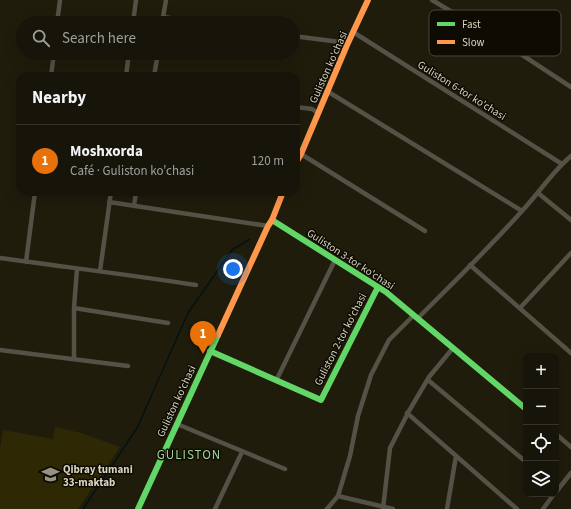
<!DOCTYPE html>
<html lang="en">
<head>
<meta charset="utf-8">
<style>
  :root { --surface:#171509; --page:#242217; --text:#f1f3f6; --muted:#9e9f9c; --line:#36342a; --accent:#969382 }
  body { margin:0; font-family:"Source Sans 3",sans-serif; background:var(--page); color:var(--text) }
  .controls { position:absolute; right:12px; bottom:12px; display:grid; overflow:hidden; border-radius:8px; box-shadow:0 4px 16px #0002 }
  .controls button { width:36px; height:36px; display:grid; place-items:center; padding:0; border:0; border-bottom:1px solid var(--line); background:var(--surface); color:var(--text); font:20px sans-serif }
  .you { position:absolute; left:233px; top:269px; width:14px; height:14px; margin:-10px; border:3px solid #fff; border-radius:50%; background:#1a73e8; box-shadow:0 0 0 6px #1a73e833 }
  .badge { display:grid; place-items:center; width:26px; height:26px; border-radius:50%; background:var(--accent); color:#fff; font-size:13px; font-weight:700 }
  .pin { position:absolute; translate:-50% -33px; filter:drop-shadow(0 1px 2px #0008) }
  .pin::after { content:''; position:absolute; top:21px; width:14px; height:12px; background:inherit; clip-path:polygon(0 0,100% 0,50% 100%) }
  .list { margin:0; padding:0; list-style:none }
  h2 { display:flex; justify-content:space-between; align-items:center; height:52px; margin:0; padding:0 16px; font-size:17px }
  h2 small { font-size:13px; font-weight:400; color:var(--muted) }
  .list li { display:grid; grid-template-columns:26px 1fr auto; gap:12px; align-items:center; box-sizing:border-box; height:72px; padding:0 16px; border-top:1px solid var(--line) }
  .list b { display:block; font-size:15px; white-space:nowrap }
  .list p { margin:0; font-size:13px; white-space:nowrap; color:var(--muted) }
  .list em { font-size:13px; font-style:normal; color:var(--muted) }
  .icon { flex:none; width:22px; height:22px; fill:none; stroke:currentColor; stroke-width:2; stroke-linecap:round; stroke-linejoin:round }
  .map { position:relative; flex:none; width:571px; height:509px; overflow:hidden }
  .search { position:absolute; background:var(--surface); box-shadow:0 4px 16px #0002; left:16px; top:16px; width:284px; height:44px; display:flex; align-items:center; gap:10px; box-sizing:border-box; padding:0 14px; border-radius:22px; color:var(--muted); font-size:15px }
  .panel { position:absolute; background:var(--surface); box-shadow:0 4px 16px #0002; left:16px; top:72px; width:284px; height:124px; border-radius:12px }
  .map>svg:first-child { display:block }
  .built { fill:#2f2804 }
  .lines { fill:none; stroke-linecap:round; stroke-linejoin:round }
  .stream { stroke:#031212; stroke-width:1.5 }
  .street { stroke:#545246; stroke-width:4.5 }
  .fast { stroke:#63d668; stroke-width:6 }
  .slow { stroke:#ff974d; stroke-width:6 }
  .labels { text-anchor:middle; stroke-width:3; stroke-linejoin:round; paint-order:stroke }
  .street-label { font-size:11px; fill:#d6d3c2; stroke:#0e0b02 }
  .poi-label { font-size:11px; font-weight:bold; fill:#d6d3c2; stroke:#0e0b02; text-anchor:start }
  .quarter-label { font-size:13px; letter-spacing:1px; fill:#9cd297; stroke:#0e0b02 }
  .key { fill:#0e0b02; stroke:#4a473c; stroke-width:1 }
  .key-label { font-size:11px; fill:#d6d3c2 }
</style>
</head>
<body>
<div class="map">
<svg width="571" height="509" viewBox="0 0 571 509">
  <rect width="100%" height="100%" fill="#1f1c0c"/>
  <path class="built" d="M 55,427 L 81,433 L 120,447 L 78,509 L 0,509 L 0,448 L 3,430 L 53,439 Z"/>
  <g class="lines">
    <path class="stream" d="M 83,509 L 137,428 L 188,313 L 232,250 L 250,239"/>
    <path class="street" d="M 432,0 L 504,43 L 571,87
      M 163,17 L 205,23
      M 57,23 L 60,0
      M 133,23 L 136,0
      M 162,23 L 166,0
      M 353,32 L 562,164
      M 293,36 L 340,42 L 347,45
      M 51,76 L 54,53
      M 126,76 L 129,53
      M 154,76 L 158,53
      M 327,91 L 522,211
      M 296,107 L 312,109 L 318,113
      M 301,154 L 425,231
      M 538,193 L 571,220
      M 109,202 L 268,226
      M 134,206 L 136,192
      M 0,258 C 65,267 131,275 196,285
      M 26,262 L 35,192
      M 470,265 L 571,353
      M 100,271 L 111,192
      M 74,308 L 168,323
      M 520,308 L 571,253
      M 418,318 C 453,283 489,248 522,211 C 539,193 552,172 571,156
      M 0,350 L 128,366
      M 74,359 L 74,308 L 77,269
      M 428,380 L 526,462
      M 276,381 L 335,260
      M 407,413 L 517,509
      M 177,424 L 285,469
      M 556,434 L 571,447
      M 556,492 L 571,473
      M 338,496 L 393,509
      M 215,509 L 242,452
      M 327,509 L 338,496 L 350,456 L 358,416 L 371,375 L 389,340 L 414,315
      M 383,509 L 390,448 L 409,411 L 429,377 L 453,348
      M 447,509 L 456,456
      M 543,509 L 554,494"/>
    <path class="fast" d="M 272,220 L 386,292 L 526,409
      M 210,351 L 321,400 L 378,287
      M 138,509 L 218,335"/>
    <path class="slow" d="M 296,163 L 301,154 L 347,45 L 368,0
      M 218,335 L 268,226 L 272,220 L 283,192"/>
  </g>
  <defs>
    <symbol id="school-bare" viewBox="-9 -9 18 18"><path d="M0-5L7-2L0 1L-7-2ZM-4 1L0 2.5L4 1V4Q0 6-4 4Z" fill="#969382" stroke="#0e0b02" stroke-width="2.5" paint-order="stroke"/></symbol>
  </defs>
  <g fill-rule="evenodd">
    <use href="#school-bare" x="38" y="462" width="25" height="25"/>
  </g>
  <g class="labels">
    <g class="street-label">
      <text transform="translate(328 67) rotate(-66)" y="4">Guliston ko'chasi</text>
      <text transform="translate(462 90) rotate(32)" y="4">Guliston 6-tor ko'chasi</text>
      <text transform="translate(351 259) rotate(33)" y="4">Guliston 3-tor ko'chasi</text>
      <text transform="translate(340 339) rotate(-63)" y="4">Guliston 2-tor ko'chasi</text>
      <text transform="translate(176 401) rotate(-65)" y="4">Guliston ko'chasi</text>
    </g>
    <g class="poi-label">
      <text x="63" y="473">Qibray tumani<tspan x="63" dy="13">33-maktab</tspan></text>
    </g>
    <g class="quarter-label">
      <text x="189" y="459">GULISTON</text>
    </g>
  </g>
  <rect x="429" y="10" width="132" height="46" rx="6" class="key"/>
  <rect x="437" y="22" width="18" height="4" fill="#63d668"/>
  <rect x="437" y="40" width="18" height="4" fill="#ff974d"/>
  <g class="key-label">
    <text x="462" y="28">Fast</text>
    <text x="462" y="46">Slow</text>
  </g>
</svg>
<div class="controls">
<button>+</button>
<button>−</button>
<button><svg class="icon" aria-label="locate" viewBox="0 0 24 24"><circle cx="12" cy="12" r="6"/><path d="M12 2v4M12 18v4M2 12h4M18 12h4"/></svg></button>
<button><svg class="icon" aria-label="layers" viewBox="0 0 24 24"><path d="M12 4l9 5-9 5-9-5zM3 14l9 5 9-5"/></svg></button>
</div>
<div class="you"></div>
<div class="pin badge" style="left:203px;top:354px;background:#e8710a">1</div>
<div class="search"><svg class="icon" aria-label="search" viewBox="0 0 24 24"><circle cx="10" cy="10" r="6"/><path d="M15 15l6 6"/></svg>Search here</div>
<section class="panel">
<h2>Nearby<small></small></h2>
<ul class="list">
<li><span class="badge" style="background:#e8710a">1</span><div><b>Moshxorda</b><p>Café · Guliston ko'chasi</p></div><em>120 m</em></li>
</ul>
</section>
</div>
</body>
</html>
